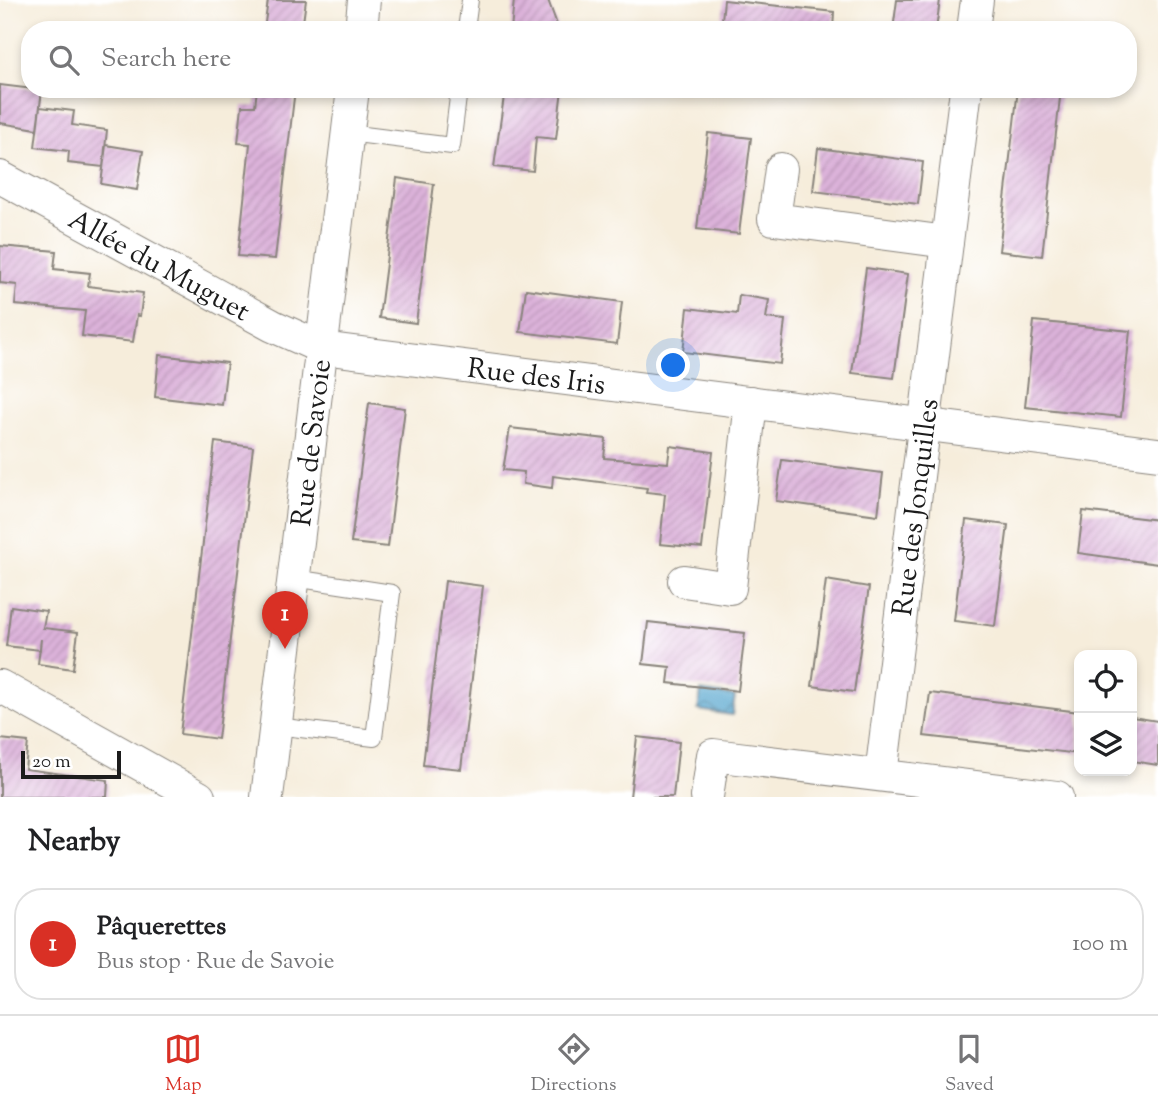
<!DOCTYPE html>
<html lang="en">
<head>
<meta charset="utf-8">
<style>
  :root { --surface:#fff; --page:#f2f2f2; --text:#202124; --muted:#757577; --line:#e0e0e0; --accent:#d93025 }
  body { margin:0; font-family:"Sorts Mill Goudy",serif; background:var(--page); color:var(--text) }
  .controls { position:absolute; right:21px; bottom:21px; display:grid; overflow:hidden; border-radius:14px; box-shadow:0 4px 10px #0003 }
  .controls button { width:63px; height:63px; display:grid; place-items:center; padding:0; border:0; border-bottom:2px solid var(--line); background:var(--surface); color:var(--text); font:35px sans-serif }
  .scale { position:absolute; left:21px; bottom:18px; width:100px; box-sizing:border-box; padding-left:7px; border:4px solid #1c1c1c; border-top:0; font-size:19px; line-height:24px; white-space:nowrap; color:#1c1c1c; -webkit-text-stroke:5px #fff; paint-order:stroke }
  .you { position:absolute; left:674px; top:366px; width:24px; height:24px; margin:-18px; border:5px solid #fff; border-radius:50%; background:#1a73e8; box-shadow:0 0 0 10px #1a73e833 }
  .badge { display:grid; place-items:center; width:46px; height:46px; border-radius:50%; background:var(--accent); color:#fff; font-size:23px; font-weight:700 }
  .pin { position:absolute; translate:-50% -58px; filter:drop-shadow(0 2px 4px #0008) }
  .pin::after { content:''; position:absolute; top:37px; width:24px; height:21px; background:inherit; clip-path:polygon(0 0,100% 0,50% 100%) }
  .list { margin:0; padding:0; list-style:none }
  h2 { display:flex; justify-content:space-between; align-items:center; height:91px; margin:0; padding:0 28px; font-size:30px }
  h2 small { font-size:23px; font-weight:400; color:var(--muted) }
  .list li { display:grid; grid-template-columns:46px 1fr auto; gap:21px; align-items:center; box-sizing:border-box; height:112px; margin:0 14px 14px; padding:0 14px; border:2px solid var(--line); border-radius:28px }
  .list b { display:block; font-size:26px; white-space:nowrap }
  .list p { margin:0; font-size:23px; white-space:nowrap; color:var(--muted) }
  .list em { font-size:23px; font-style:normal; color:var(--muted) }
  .icon { flex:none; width:38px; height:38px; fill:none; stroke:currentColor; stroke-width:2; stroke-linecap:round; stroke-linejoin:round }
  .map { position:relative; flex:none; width:1158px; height:797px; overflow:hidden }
  .search { position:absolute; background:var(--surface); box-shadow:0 4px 10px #0003; left:21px; right:21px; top:21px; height:77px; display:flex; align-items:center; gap:18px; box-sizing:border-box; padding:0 24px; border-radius:28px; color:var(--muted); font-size:26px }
  .sheet { height:217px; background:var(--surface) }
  nav { display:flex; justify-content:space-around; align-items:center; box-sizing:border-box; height:98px; border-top:2px solid var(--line); background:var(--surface); font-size:19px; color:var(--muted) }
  nav a { display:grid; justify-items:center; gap:4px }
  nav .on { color:var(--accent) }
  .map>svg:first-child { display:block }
  .water { fill:url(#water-waves); stroke:#386075; stroke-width:2 }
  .building { fill:url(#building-hatch) }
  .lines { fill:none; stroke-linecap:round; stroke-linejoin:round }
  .service-casing { stroke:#89847c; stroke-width:18 }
  .minor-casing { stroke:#89847c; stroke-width:34 }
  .service { stroke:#fff; stroke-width:16 }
  .minor { stroke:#fff; stroke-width:32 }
  .labels { text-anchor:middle; stroke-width:7; stroke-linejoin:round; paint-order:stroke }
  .street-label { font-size:28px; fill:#1c1c1c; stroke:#fff }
</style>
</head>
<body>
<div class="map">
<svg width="1158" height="797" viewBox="0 0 1158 797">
  <defs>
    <pattern id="water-waves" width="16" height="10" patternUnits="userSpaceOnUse" patternTransform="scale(1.75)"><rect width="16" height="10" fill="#53a4ce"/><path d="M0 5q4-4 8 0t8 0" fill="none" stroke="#4485a6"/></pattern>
    <pattern id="building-hatch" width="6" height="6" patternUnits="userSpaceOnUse" patternTransform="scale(1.75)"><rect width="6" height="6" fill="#dcb2da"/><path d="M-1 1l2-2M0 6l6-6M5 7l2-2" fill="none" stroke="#bc98ba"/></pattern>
  </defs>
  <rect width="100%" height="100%" fill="#fff"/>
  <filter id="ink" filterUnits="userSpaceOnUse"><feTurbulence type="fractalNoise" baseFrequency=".0143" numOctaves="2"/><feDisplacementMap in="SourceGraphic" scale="14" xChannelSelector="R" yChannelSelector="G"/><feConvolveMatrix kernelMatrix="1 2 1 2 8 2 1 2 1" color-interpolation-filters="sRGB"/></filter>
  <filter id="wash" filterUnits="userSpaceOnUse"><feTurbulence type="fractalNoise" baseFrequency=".00686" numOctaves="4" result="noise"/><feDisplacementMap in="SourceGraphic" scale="28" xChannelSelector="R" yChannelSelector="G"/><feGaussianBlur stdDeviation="1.57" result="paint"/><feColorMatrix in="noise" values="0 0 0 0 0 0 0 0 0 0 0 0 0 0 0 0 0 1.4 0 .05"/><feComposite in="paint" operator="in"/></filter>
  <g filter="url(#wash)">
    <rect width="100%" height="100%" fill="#f6eddb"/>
    <path class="water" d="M 701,691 L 735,696 L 732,715 L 698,710 Z"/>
    <g id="blocks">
      <path class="building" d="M 268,0 L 306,0 L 302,30 L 264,30 Z
        M 514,0 L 548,0 L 559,30 L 511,30 Z
        M 724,0 L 834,12 L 833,30 L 721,30 Z
        M 897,0 L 940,0 L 936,30 L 893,30 Z
        M 0,85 L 42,90 L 37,129 L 0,123 Z
        M 257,89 L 295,89 L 275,259 L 238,256 L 250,144 L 238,143 L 242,106 L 255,106 Z
        M 505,89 L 562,89 L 556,139 L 536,137 L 533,171 L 494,167 Z
        M 1018,89 L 1061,89 L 1042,256 L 999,251 Z
        M 40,107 L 74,111 L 72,125 L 107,130 L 103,167 L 68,163 L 69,151 L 35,147 Z
        M 708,133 L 751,138 L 739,234 L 697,229 Z
        M 106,145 L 143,151 L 137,190 L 101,184 Z
        M 818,148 L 923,162 L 918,204 L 813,191 Z
        M 397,178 L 434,184 L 416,323 L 379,318 Z
        M 0,246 L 56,251 L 54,269 L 90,273 L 88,286 L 143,293 L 140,316 L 137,315 L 133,342 L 82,336 L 85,311 L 15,305 L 17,285 L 0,283 Z
        M 866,268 L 908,274 L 894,378 L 852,373 Z
        M 526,289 L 622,302 L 617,344 L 520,332 Z
        M 739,295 L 769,300 L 766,318 L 785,320 L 780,364 L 683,352 L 688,308 L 737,314 Z
        M 1034,321 L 1130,331 L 1121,417 L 1025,407 Z
        M 159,355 L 227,363 L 222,405 L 155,397 Z
        M 369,403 L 405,408 L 388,547 L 351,543 Z
        M 510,428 L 606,439 L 604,458 L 668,463 L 670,446 L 713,452 L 702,548 L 660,544 L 665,494 L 646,492 L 647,488 L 553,476 L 552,488 L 523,484 L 524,472 L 503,470 Z
        M 215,442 L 253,447 L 218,739 L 180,734 Z
        M 782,460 L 883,473 L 878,515 L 776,501 Z
        M 1083,511 L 1158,520 L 1158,564 L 1078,553 Z
        M 966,520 L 1008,525 L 995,626 L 954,621 Z
        M 826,580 L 869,587 L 854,692 L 812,686 Z
        M 445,581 L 483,586 L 461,769 L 423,765 Z
        M 11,606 L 46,611 L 43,628 L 78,632 L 73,669 L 38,664 L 41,639 L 40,650 L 6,646 Z
        M 648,622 L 745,633 L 738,691 L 668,683 L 670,667 L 643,664 Z
        M 930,693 L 1079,712 L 1079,754 L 924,736 Z
        M 1132,717 L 1158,721 L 1158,765 L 1132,761 Z
        M 637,737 L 679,742 L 673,797 L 630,797 Z
        M 0,739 L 28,742 L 25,769 L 108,780 L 107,797 L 0,797 Z"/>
    </g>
  </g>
  <g filter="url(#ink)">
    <use href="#blocks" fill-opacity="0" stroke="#89847c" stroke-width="2"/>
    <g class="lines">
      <defs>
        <path id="service" d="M 466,30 L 470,0
          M 348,133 L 452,146 L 459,89
          M 276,726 L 374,738 L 392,593 L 294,578"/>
        <g id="minor">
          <path d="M 361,30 L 364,0"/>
          <path d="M 973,30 L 977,0"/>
          <path d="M 781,169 L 774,219 L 947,242"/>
          <path id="s1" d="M 0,177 L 273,326 L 322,348 L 1158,454"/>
          <path d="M 684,581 L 730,588 L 751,402"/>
          <path d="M 0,686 L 199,797"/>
          <path id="s2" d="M 881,775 L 966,89"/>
          <path id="s3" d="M 267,797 L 353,89"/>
          <path d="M 707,797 L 713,755 L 1057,797"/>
        </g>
      </defs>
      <use href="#service" class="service-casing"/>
      <use href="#minor" class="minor-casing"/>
      <use href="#service" class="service"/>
      <use href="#minor" class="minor"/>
    </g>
  </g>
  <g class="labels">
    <g class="street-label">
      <text dy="10" stroke="none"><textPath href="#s1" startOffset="182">Allée du Muguet</textPath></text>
      <text dy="10" stroke="none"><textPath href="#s1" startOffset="581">Rue des Iris</textPath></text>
      <text dy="10" stroke="none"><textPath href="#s3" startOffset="357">Rue de Savoie</textPath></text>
      <text dy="10" stroke="none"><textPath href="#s2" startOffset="270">Rue des Jonquilles</textPath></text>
    </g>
  </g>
</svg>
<div class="controls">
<button><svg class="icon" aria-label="locate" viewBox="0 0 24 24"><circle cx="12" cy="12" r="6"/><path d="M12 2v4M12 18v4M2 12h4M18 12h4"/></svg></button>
<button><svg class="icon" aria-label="layers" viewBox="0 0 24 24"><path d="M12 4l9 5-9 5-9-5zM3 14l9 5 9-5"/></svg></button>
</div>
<div class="scale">20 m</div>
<div class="you"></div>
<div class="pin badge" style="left:285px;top:649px">1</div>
<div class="search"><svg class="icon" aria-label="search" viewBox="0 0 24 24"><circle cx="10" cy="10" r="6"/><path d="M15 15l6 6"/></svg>Search here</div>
</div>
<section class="sheet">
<h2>Nearby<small></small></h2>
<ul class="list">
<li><span class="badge">1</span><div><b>Pâquerettes</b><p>Bus stop · Rue de Savoie</p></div><em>100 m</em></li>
</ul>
</section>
<nav>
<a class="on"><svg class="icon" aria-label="map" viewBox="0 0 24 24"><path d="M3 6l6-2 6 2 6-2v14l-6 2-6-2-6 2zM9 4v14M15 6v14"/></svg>Map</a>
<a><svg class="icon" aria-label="directions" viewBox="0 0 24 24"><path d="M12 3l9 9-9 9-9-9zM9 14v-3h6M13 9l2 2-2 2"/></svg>Directions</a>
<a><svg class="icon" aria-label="saved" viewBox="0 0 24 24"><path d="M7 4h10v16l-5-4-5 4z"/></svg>Saved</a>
</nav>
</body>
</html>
